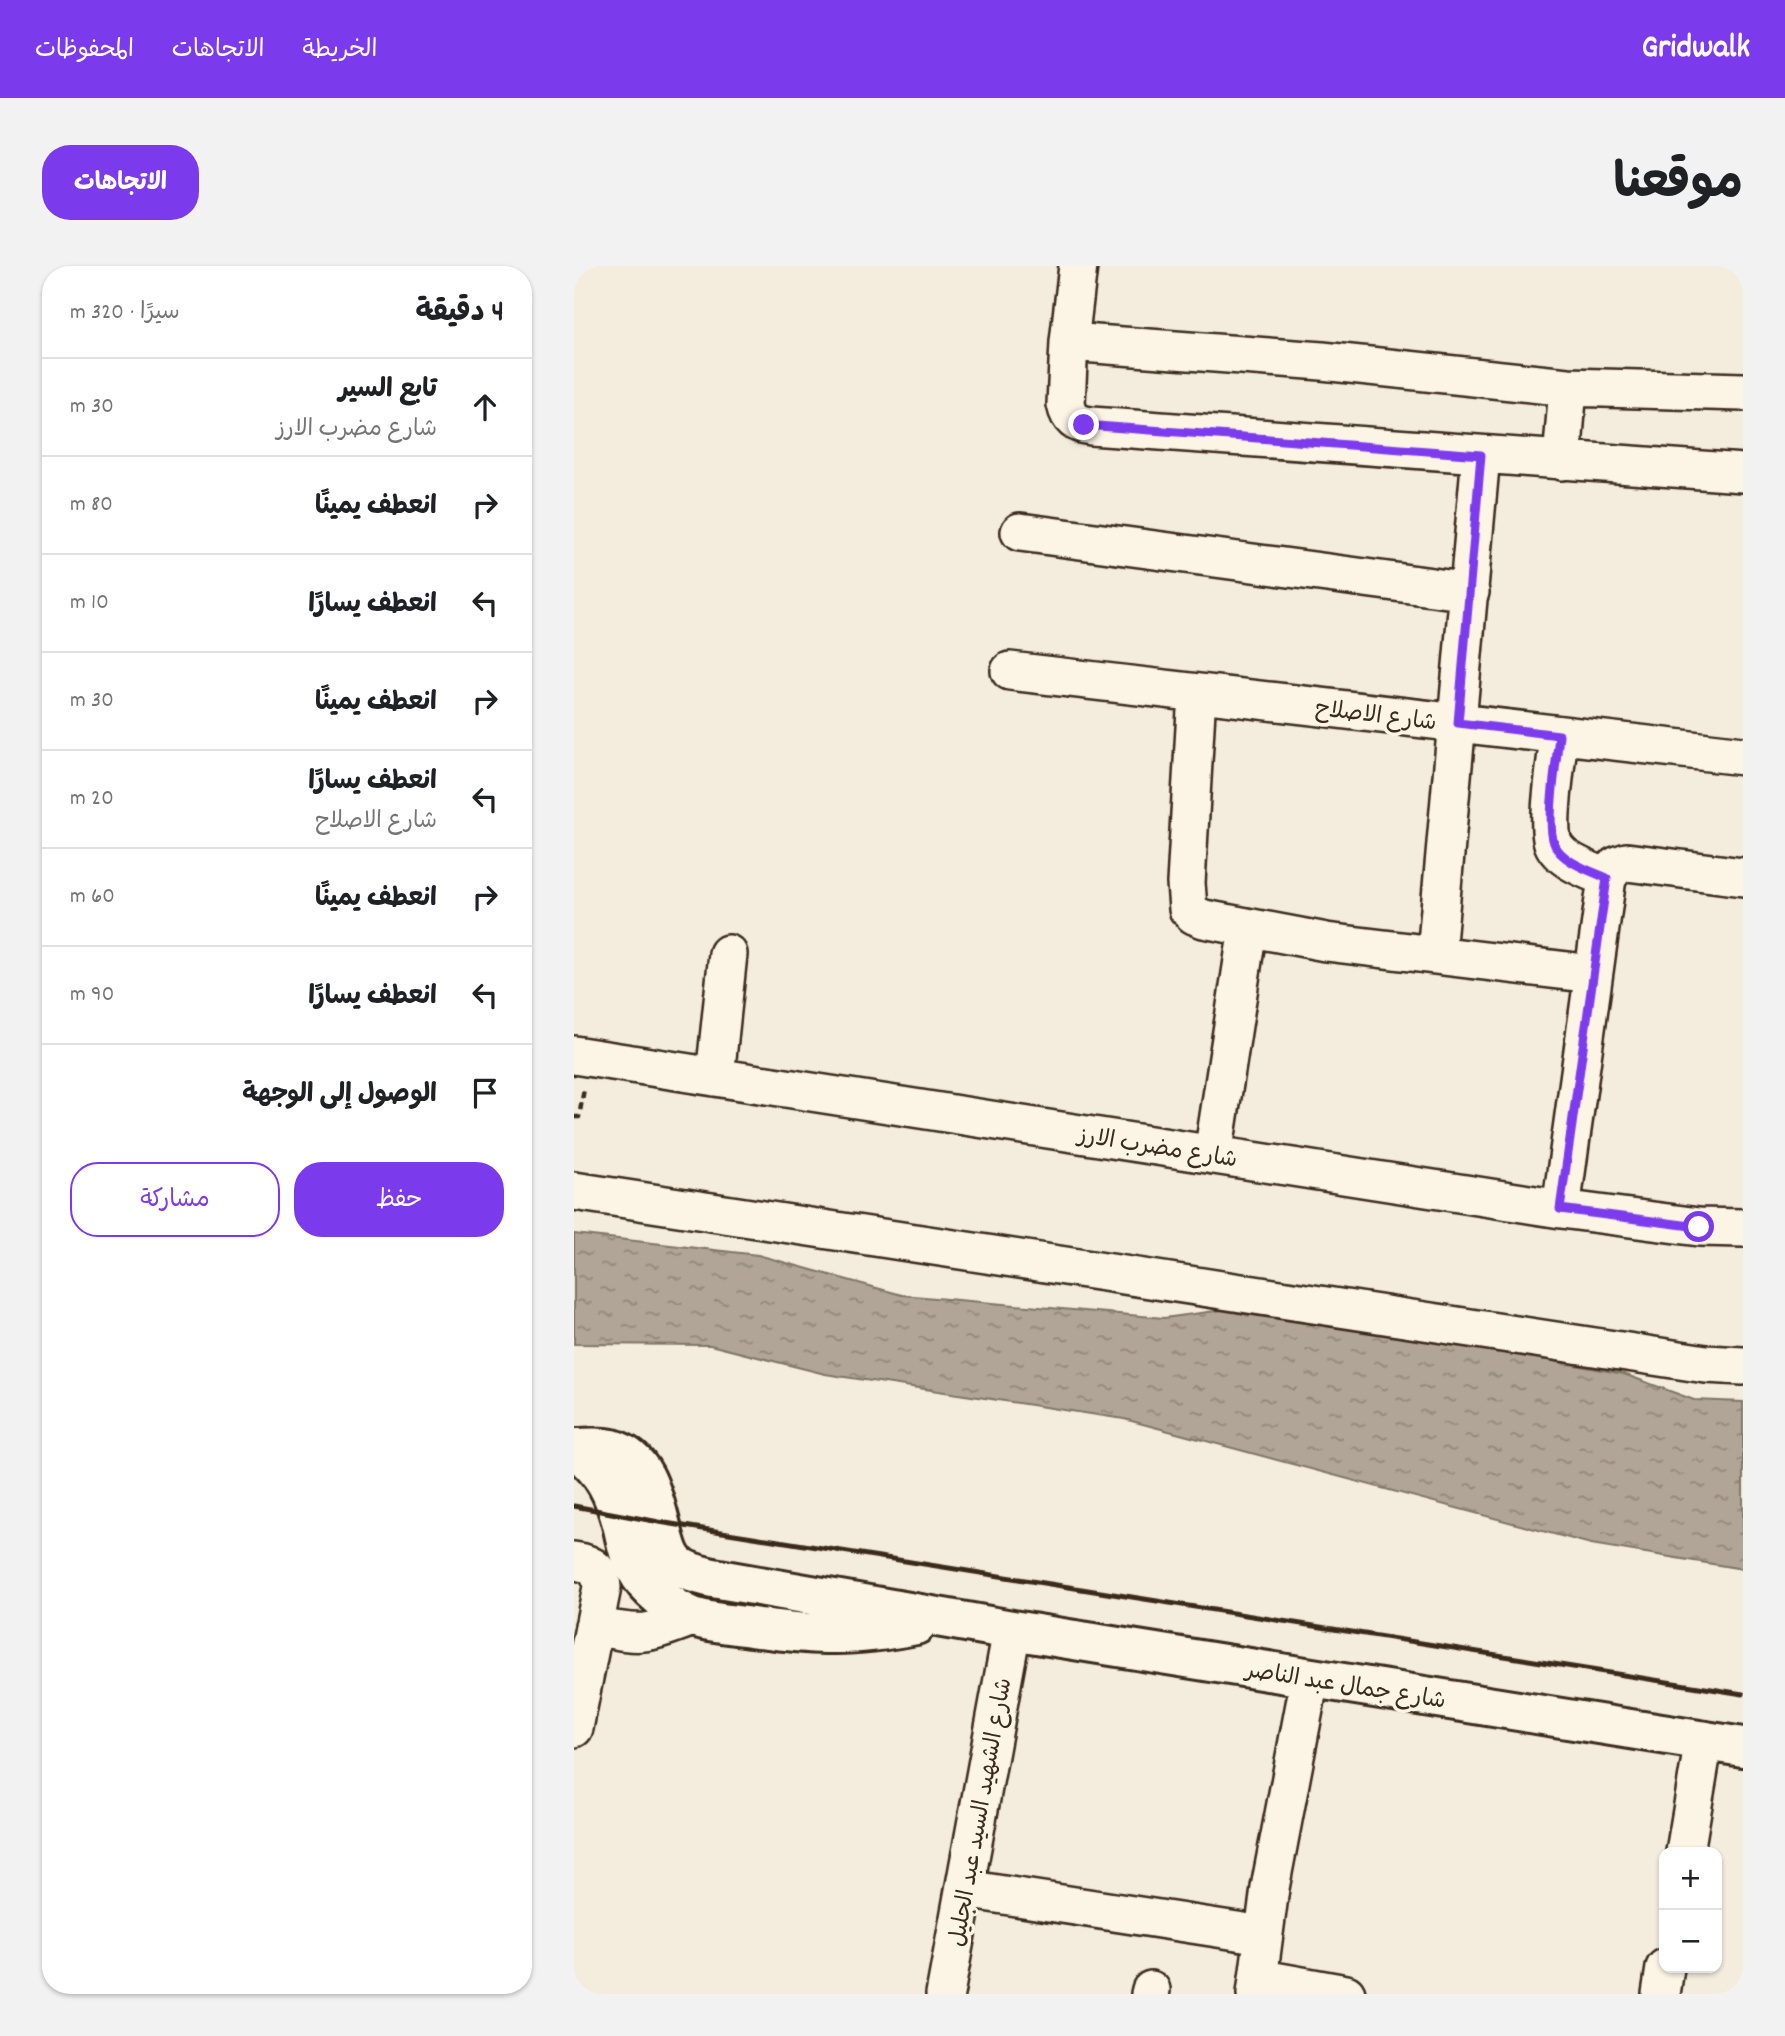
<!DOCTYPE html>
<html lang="ar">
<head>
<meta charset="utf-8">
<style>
  :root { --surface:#fff; --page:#f2f2f2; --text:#202124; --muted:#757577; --line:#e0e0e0; --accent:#7c3aed }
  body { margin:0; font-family:Dekko,"Playpen Sans Arabic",sans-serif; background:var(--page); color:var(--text); direction:rtl }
  .controls { position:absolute; right:21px; bottom:21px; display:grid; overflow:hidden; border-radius:14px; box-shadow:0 2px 5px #0004 }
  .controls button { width:63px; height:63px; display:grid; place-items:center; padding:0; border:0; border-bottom:2px solid var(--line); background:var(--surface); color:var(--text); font:35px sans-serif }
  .stop { position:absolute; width:21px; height:21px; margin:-16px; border:5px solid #7c3aed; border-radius:50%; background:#fff }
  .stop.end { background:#7c3aed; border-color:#fff; box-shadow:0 2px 7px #0008 }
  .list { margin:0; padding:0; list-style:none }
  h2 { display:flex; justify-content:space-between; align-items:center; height:91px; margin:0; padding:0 28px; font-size:30px }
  h2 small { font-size:23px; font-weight:400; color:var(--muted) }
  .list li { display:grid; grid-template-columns:46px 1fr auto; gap:21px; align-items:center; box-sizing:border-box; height:98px; padding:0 28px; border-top:2px solid var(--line) }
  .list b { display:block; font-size:26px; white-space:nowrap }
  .list p { margin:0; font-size:23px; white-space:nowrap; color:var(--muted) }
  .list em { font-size:23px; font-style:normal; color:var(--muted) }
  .actions { display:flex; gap:14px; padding:21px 28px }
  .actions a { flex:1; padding:16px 0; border:2px solid var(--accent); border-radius:28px; text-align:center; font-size:24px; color:var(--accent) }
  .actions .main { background:var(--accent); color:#fff }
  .icon { flex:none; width:38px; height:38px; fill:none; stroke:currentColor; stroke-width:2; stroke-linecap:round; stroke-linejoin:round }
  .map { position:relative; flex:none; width:1169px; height:1728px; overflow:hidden; direction:ltr; border-radius:28px }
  header { display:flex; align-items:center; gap:42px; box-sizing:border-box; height:98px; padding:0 35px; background:var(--accent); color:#fff }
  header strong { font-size:33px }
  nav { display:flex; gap:38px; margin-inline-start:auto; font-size:24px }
  .intro { display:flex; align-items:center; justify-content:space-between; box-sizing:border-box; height:168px; padding:0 42px }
  h1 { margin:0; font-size:49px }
  .button { padding:18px 32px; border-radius:28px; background:var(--accent); color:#fff; font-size:24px; font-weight:700 }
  main { display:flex; gap:42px; padding:0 42px }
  aside { flex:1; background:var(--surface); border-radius:28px; box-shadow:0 2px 5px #0004 }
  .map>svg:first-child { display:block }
  .water { fill:url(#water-ripples); stroke:#817466; stroke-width:2 }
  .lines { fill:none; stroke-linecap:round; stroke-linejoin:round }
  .minor-casing { stroke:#3b2a1e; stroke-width:42 }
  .major-casing { stroke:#3b2a1e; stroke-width:44 }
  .path { stroke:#3b2a1e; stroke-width:4.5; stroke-dasharray:7 5; stroke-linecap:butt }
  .minor { stroke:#fcf5e5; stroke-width:37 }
  .major { stroke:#fcf5e5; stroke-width:38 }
  .rail { stroke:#3b2a1e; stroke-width:5 }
  .route { stroke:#7c3aed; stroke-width:9 }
  .labels { text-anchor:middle; stroke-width:7; stroke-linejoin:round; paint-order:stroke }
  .street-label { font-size:23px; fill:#3b2a1e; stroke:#fcf5e5 }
</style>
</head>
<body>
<header>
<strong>Gridwalk</strong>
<nav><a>الخريطة</a><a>الاتجاهات</a><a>المحفوظات</a></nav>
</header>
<div class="intro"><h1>موقعنا</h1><a class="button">الاتجاهات</a></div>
<main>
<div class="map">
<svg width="1169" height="1728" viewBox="0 0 1169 1728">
  <defs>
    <pattern id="water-ripples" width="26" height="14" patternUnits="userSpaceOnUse" patternTransform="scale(1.75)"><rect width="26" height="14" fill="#b0a596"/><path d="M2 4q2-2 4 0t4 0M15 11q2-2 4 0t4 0" fill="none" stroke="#90877a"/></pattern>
  </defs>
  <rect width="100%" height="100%" fill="#f4eddd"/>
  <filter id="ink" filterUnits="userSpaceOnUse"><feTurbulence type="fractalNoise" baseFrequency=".0143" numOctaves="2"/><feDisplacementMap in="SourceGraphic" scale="14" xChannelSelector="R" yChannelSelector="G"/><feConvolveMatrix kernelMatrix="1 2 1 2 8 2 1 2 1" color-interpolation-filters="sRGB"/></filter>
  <g filter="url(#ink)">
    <path class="water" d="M 0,968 L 184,989 L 328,1029 L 590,1052 L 678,1040 L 1050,1108 L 1120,1134 L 1169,1136 L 1169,1303 L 1017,1278 L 550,1153 L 251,1108 L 136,1079 L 0,1078 Z"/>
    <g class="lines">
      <defs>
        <path id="minor" d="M 504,0 L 495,76 L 492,138 C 495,153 502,158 517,160 L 1169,207
          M 495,76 L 748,95 L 994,121 L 1169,126
          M 988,195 L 994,121
          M 446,266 L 896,326
          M 436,405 L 1169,490
          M 623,427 L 612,617 L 614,643 L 620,649 L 630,653 L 752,676 L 1019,708
          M 985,469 C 983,493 972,557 979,577 C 986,595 1017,605 1033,612
          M 862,688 L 907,189
          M 0,789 L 987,943 L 1125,961 L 1169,962
          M 141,811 L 154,688
          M 639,889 L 674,662
          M 0,925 L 1132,1098 L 1169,1100
          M 987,943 L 1033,612 L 1042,600 L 1053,596 L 1169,611
          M 0,1295 C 17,1297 27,1303 28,1321 L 0,1462
          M 20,1360 C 37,1363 54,1368 71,1366 C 87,1364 104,1356 119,1351
          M 1111,1586 L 1130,1474
          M 391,1623 L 689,1669
          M 684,1712 L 772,1728
          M 371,1728 L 438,1364
          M 576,1728 L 577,1724
          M 682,1728 L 696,1622 L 736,1412
          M 1087,1728 L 1091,1702"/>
        <path id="major" d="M 0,1182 C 12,1182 26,1180 38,1183 C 76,1194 80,1238 90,1271 C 93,1281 95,1292 104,1299 C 114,1307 127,1309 139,1312 L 438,1364 L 1169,1481
          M 0,1182 C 30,1205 40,1226 49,1262 C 52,1276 55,1291 62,1303 C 73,1324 97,1342 119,1351 C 137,1357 158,1358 177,1361 C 205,1364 234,1369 262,1368 C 289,1368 316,1364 342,1359"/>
      </defs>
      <use href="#minor" class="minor-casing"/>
      <use href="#major" class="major-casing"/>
      <path class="path" d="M 0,851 L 5,851 L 10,823"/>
      <use href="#minor" class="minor"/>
      <use href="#major" class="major"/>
      <path class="rail" d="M 0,1240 L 85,1256 L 1169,1428"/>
    </g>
  </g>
  <g class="lines" filter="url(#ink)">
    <path class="route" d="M 510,159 L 907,189 L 884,457 L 985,469 C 983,493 972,557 980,577 C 986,595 1017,605 1033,612 L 986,943 L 1125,961"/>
  </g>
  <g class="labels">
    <g class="street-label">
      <text transform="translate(802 448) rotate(7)" y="8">شارع الاصلاح</text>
      <text transform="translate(584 880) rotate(9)" y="8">شارع مضرب الارز</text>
      <text transform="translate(772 1418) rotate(9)" y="8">شارع جمال عبد الناصر</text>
      <text transform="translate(405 1546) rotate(-80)" y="8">شارع الشهيد السيد عبد الجليل</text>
    </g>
  </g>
</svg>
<div class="controls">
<button>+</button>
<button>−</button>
</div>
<div class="stop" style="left:1125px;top:961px"></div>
<div class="stop end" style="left:510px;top:159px"></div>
</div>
<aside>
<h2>4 دقيقة<small>سيرًا · 320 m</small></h2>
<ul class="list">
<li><svg class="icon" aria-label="ahead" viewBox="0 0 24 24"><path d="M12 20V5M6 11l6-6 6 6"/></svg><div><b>تابع السير</b><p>شارع مضرب الارز</p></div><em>30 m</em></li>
<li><svg class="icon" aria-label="right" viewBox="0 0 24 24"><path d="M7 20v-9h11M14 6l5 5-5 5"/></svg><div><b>انعطف يمينًا</b></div><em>80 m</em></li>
<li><svg class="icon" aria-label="left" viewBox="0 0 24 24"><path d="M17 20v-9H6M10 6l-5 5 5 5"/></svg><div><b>انعطف يسارًا</b></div><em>10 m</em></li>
<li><svg class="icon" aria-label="right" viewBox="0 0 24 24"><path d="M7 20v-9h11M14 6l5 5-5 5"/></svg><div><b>انعطف يمينًا</b></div><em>30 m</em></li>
<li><svg class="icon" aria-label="left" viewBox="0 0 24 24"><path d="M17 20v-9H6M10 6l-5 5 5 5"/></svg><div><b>انعطف يسارًا</b><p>شارع الاصلاح</p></div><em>20 m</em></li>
<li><svg class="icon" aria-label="right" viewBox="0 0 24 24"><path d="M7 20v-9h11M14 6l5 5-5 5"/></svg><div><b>انعطف يمينًا</b></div><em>60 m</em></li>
<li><svg class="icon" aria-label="left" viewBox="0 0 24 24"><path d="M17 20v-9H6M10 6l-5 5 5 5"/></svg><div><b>انعطف يسارًا</b></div><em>90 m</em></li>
<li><svg class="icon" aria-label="arrive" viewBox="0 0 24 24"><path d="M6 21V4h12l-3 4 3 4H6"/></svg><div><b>الوصول إلى الوجهة</b></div></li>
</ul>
<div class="actions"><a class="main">حفظ</a><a>مشاركة</a></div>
</aside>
</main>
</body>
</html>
